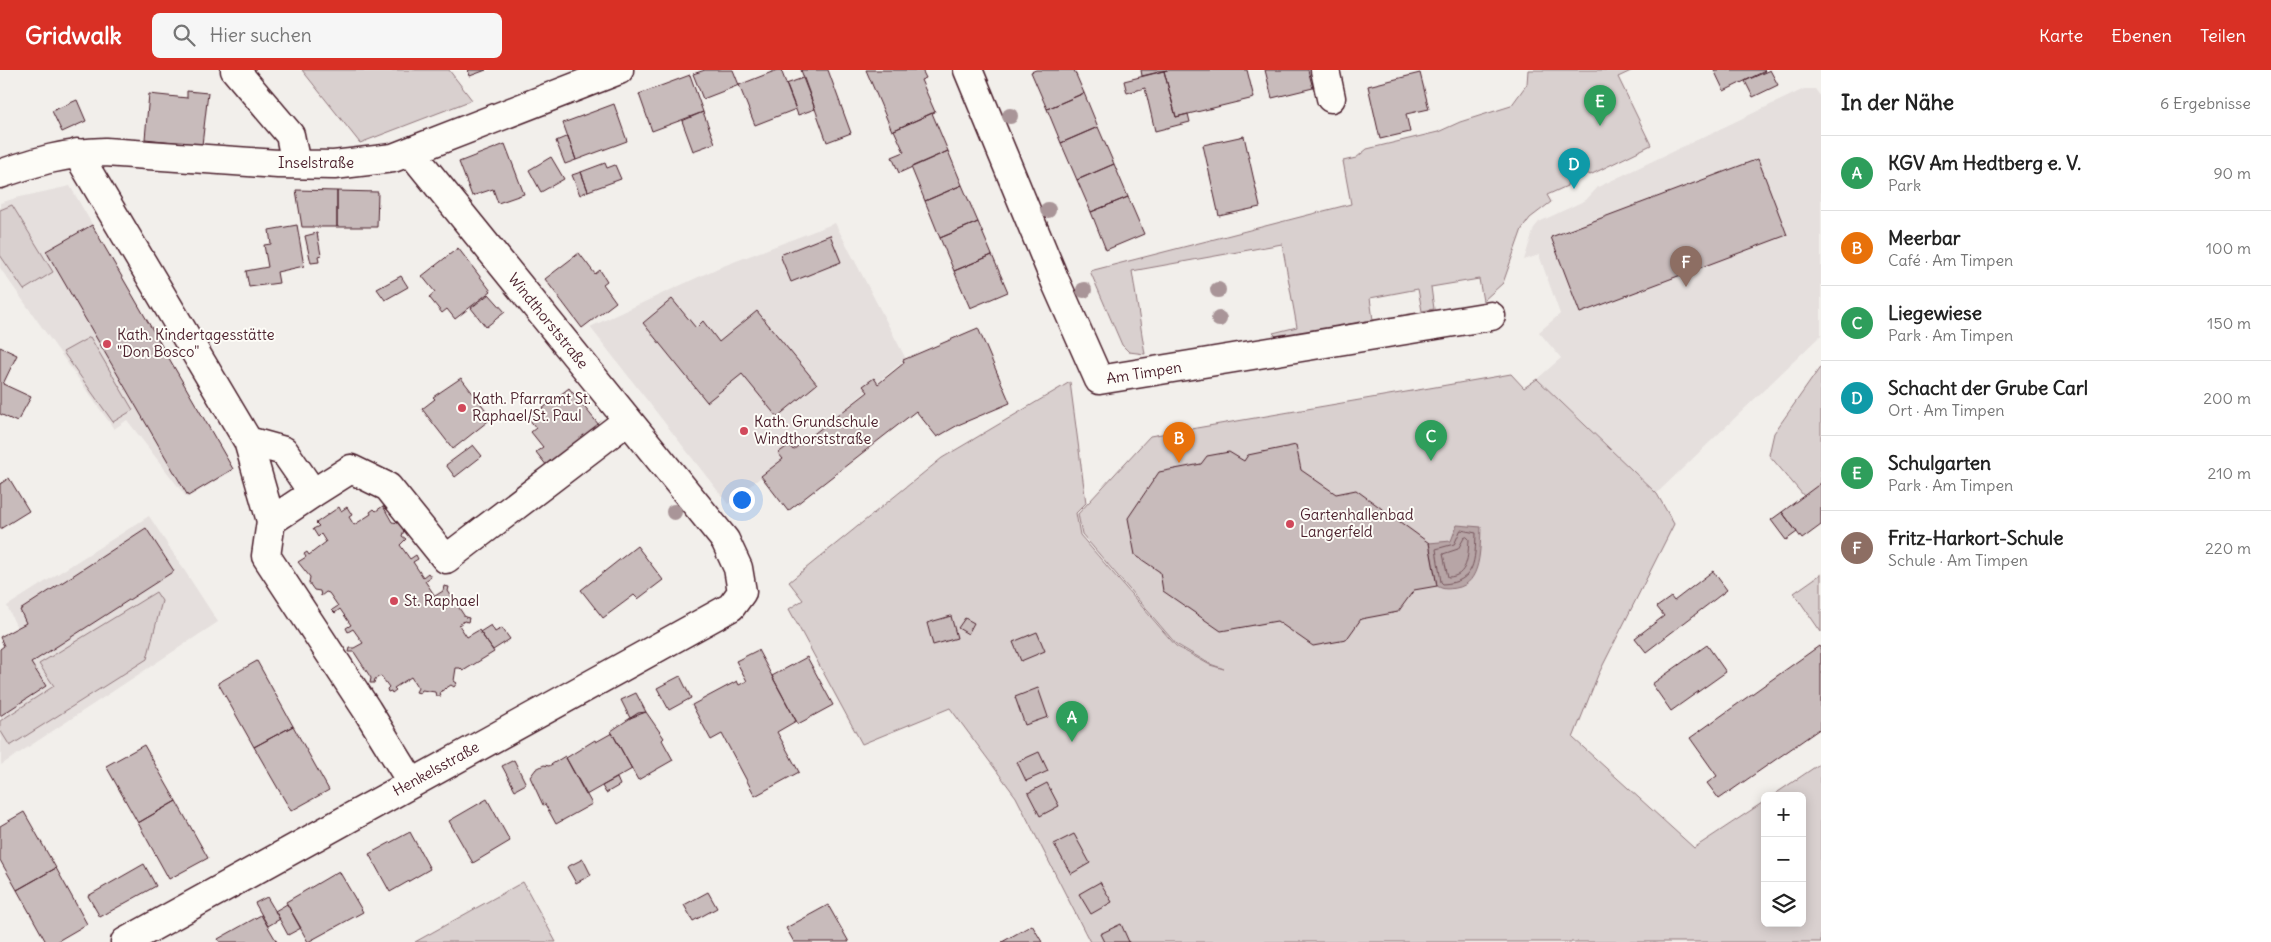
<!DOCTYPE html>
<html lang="de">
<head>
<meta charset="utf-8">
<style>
  :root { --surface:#fff; --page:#f6f6f6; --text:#222; --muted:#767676; --line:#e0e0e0; --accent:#d93025 }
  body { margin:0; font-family:Delius,sans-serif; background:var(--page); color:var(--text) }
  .controls { position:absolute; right:15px; bottom:15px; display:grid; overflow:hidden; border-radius:8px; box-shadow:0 2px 12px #0003 }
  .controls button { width:45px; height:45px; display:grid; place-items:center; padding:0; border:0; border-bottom:1px solid var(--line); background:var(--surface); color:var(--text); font:25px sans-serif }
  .you { position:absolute; left:741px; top:429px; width:18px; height:18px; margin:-12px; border:4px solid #fff; border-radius:50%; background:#1a73e8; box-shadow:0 0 0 8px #1a73e833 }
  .badge { display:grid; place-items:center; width:32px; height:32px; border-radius:50%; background:var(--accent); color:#fff; font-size:16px; font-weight:700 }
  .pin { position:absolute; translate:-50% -41px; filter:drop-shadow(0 1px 2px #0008) }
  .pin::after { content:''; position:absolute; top:26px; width:18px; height:15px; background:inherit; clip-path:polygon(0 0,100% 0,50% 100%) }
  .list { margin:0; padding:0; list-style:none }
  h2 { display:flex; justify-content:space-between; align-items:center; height:65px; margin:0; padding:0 20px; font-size:21px }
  h2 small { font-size:16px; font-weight:400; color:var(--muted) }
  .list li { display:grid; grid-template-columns:32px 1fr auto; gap:15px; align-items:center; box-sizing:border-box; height:75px; padding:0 20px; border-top:1px solid var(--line) }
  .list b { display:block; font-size:19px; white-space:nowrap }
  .list p { margin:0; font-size:16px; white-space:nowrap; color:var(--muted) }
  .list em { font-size:16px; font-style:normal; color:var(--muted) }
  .icon { flex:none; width:28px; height:28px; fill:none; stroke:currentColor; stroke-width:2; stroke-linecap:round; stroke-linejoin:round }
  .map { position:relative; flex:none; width:1821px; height:872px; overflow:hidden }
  header { display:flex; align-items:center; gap:30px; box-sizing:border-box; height:70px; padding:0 25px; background:var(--accent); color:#fff }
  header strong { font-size:24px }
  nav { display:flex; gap:28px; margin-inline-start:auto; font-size:18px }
  .search { width:350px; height:45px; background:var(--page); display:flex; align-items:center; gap:12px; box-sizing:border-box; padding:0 18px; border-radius:8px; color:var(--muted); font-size:19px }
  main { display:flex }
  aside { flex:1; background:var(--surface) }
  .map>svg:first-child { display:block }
  .built { fill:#e5dfdd }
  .green { fill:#d9d0cf; stroke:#92787d }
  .water { fill:#b7a5a6; stroke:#8b6f75 }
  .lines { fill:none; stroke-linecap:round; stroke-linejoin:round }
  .shore { stroke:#76555c; stroke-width:1 }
  .building { fill:#c8bbbb; stroke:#4a1f2b }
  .minor-casing { stroke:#4a1f2b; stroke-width:31 }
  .minor { stroke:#fdfcf7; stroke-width:28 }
  .tree { fill:#a99598 }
  .poi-dot { fill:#d1495b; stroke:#fdfcf7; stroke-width:2 }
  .labels { text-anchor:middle; stroke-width:4; stroke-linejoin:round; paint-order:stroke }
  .street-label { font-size:15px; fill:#4a1f2b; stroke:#fdfcf7 }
  .poi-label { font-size:15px; fill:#4a1f2b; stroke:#fdfcf7; text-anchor:start }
</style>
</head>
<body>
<header>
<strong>Gridwalk</strong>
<div class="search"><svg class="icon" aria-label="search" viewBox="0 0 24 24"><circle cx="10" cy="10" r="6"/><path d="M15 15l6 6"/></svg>Hier suchen</div>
<nav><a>Karte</a><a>Ebenen</a><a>Teilen</a></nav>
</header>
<main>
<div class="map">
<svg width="1821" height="872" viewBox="0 0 1821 872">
  <rect width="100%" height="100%" fill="#f2efeb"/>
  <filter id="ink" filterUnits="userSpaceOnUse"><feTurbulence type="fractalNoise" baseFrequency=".02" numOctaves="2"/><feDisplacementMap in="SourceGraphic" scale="10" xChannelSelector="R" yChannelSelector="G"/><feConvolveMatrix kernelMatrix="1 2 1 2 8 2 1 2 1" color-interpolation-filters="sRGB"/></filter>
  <g filter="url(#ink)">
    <path class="built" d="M 1804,19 L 1815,19 L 1821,27 L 1821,265 L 1656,424 L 1537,309 L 1561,288 L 1539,262 L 1560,244 L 1539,185 L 1524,190 L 1534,158 L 1539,152 L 1586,130 L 1598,117 Z
      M 70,116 L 234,400 L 187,428 L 127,350 L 114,359 L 0,198 L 0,133 L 16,128 Z
      M 835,153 L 906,289 L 728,434 L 590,257 L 718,198 Z
      M 149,446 L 218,552 L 1,695 L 0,579 L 3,576 L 0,567 L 17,558 L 7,536 Z"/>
    <path class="green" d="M 302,0 L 449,0 L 472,30 L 360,73 Z
      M 1528,0 L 1633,0 L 1618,7 L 1651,75 L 1590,105 C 1581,98 1577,101 1569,106 L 1567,116 L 1547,125 L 1551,132 L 1530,148 L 1522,159 L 1503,213 L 1483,231 L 1479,209 L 1431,217 L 1434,239 L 1422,241 L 1418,219 L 1370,228 L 1373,250 L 1277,267 L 1273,263 L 1297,257 L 1282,174 L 1132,201 L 1145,284 L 1129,282 L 1122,275 L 1090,201 L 1351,134 L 1343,91 L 1356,88 L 1367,79 L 1438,62 L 1460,52 L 1511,36 L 1527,14 Z
      M 12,135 L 53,202 L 24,220 L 0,185 L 0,140 Z
      M 90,267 L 133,340 L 113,352 L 63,282 Z
      M 1821,296 L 1821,446 L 1769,385 L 1774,363 Z
      M 1511,304 L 1524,318 L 1537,309 L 1657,424 L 1674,454 L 1598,605 L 1573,668 L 1694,778 L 1765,731 L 1765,853 L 1802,853 L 1802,726 L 1772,726 L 1821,693 L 1821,872 L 1090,872 L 1016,727 L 950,638 L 862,674 L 789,539 L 803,530 L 789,512 L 942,388 L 1070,312 L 1086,433 L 1076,443 L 1080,465 L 1176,576 L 1210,595 L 1224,599 L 1210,594 L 1176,574 L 1082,464 L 1078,444 L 1150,366 Z
      M 1821,504 L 1821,562 L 1794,523 Z
      M 156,522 L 162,531 L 147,589 L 10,676 L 0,660 L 0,651 L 54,616 L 39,594 Z
      M 523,812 L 556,872 L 415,872 Z"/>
    <path class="water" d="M 1457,455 L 1481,457 C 1480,477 1482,514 1456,518 C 1448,519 1444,520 1437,516 L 1429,473 L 1451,471 Z"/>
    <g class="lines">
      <path class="shore" d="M 1461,460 L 1476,463 C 1475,490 1476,512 1443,514 L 1441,512 L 1436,479 L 1454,474 Z
        M 1467,467 L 1469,469 C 1468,486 1468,507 1448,507 L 1443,484 L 1458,479 L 1464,468 Z"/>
    </g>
    <path class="building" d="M 468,0 L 486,0 L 470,6 Z
      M 705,0 L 733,0 L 739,15 L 703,29 L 693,4 Z
      M 777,0 L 781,0 L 796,39 L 755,55 L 739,15 Z
      M 801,0 L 828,0 L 851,63 L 827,72 Z
      M 866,0 L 922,0 L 926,8 L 921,10 L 935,42 L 892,61 Z
      M 1036,0 L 1074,0 L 1084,23 L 1047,39 L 1031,2 Z
      M 1141,0 L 1167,0 L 1142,6 Z
      M 1167,0 L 1247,0 L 1254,28 L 1176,47 L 1164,1 Z
      M 1265,0 L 1308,0 L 1313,18 L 1272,28 Z
      M 1714,0 L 1764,0 L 1765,1 L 1724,21 Z
      M 1770,0 L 1778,15 L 1753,27 L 1745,11 Z
      M 1164,1 L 1176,47 L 1188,44 L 1190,52 L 1155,61 L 1145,18 L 1127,23 L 1124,11 Z
      M 1420,3 L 1429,39 L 1406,44 L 1410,62 L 1380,69 L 1368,16 Z
      M 690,5 L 703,42 L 652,61 L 639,24 Z
      M 803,8 L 815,39 L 798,45 L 786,14 Z
      M 187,21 L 208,23 L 202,75 L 145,69 L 149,24 L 187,28 Z
      M 1084,23 L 1098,57 L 1061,73 L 1047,39 Z
      M 77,30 L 86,51 L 62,62 L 52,41 Z
      M 614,34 L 627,71 L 576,90 L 563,53 Z
      M 703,42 L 715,73 L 693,81 L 682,51 Z
      M 932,43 L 948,81 L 899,103 L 892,87 L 904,82 L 894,60 Z
      M 1098,57 L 1114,94 L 1077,110 L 1061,73 Z
      M 568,66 L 576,90 L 565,94 L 556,71 Z
      M 1244,66 L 1260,137 L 1219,146 L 1203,75 Z
      M 505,74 L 524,124 L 498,133 L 493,119 L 472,126 L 459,92 Z
      M 948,81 L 962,115 L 925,131 L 911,97 Z
      M 551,87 L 564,109 L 541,122 L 529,100 Z
      M 1758,89 L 1787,165 L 1580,243 L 1551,167 Z
      M 605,93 L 607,98 L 615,95 L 621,109 L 588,121 L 581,102 Z
      M 1114,94 L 1128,127 L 1091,142 L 1077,110 Z
      M 581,102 L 588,121 L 580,125 L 572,105 Z
      M 962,115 L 978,152 L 940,168 L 925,131 Z
      M 296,120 L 337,121 L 337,157 L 302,157 Z
      M 337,121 L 378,122 L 377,157 L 337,157 Z
      M 1128,127 L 1144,164 L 1106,180 L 1091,142 Z
      M 978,152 L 992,185 L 954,201 L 940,168 Z
      M 92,155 L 233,399 L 188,426 L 46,181 Z
      M 297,155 L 304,196 L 277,202 L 279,213 L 249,217 L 246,201 L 268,197 L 264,175 L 271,174 L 269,160 Z
      M 317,163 L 321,185 L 318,186 L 319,192 L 311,193 L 305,166 Z
      M 830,165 L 841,192 L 791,212 L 780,185 Z
      M 458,178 L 491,221 L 455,249 L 447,239 L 442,243 L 429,227 L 435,222 L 422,206 Z
      M 579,183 L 595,204 L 600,200 L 607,211 L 603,214 L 616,232 L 582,258 L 545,209 Z
      M 992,185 L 1008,222 L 970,238 L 954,201 Z
      M 401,206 L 408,217 L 385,230 L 377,219 Z
      M 489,224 L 505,242 L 486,257 L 471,238 Z
      M 672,229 L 696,258 L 703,251 L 719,272 L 757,241 L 817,314 L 777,347 L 742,304 L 707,332 L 643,253 Z
      M 978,258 L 1010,333 L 958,355 L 937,367 L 916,341 L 788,441 L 761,406 L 783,389 L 778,383 L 789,375 L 793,380 L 868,322 L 863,316 L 874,308 L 878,314 L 904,293 L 903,290 Z
      M 0,277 L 17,285 L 3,314 L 31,327 L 17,352 L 0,344 Z
      M 461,308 L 492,348 L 453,379 L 422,339 L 435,329 L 433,327 Z
      M 569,318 L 603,360 L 551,401 L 536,382 L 543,377 L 531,362 L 536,358 L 529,349 Z
      M 473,375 L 482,386 L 455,407 L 446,395 Z
      M 1296,375 L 1301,400 L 1336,424 L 1356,420 L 1429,473 L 1437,516 L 1414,520 L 1398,542 L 1361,549 L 1346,570 L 1313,576 L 1277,551 L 1221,561 L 1163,521 L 1160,502 L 1135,485 L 1128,448 L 1159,402 L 1201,394 L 1207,386 L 1229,382 L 1244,391 L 1248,385 Z
      M 9,408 L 29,441 L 0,459 L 0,414 Z
      M 1821,413 L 1821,455 L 1802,469 L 1782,442 Z
      M 383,436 L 392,452 L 399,453 L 404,460 L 402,466 L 406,469 L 400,475 L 410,489 L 416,485 L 418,489 L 413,492 L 423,507 L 428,503 L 431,507 L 425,511 L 435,526 L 443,521 L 444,516 L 449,517 L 448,521 L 465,547 L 469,548 L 468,552 L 464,551 L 459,555 L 467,567 L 479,560 L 494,582 L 463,601 L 460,598 L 456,598 L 454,611 L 457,613 L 454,617 L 451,615 L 440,622 L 441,626 L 436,626 L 435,622 L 422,620 L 420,623 L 416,622 L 418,618 L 411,607 L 394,618 L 396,620 L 392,623 L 391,621 L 388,622 L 387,619 L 389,617 L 381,606 L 375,609 L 374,613 L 370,613 L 371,608 L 354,582 L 349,582 L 350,578 L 354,578 L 363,573 L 353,559 L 348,562 L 346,558 L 351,555 L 340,539 L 335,543 L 332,540 L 338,536 L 329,523 L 326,522 L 321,526 L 320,521 L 314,520 L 309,513 L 310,507 L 298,492 L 306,487 L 304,484 L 307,482 L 309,485 L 326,472 L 321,464 L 318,467 L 313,459 L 319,456 L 316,453 L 339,437 L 341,441 L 347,437 L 352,445 L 349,447 L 354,455 L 371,444 L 370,442 L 374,439 L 376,441 Z
      M 1782,442 L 1797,462 L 1786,470 L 1771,450 Z
      M 146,458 L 174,501 L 31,593 L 46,616 L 0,646 L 0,579 L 4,576 L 0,567 L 26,553 L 20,540 Z
      M 637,476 L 663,510 L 638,529 L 634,525 L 603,548 L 581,520 Z
      M 1713,501 L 1727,520 L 1646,582 L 1635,568 L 1664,546 L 1657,537 L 1671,527 L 1674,531 Z
      M 951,546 L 957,568 L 933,575 L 927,553 Z
      M 965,548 L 974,553 L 968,564 L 958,558 Z
      M 491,555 L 495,562 L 502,558 L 510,569 L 493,580 L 480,562 Z
      M 1037,562 L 1045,581 L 1021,591 L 1013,572 Z
      M 1707,575 L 1726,602 L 1671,641 L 1652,614 Z
      M 1819,576 L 1821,580 L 1821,658 L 1719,729 L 1707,713 L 1717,706 L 1690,668 Z
      M 758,580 L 796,651 L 777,662 L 799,702 L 755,726 L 722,664 L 711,670 L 692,635 L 737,611 L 739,615 L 747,611 L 736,591 Z
      M 807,587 L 833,635 L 798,654 L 772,606 Z
      M 257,591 L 293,656 L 254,677 L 218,613 Z
      M 680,606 L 691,628 L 669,640 L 657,618 Z
      M 1038,618 L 1048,647 L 1025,655 L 1015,627 Z
      M 636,623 L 646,642 L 630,648 L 621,630 Z
      M 646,642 L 664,668 L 662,670 L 673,690 L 638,710 L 611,661 L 638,643 Z
      M 293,656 L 329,720 L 291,741 L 254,677 Z
      M 612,663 L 632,699 L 586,725 L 566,688 L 595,670 L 596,672 Z
      M 144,675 L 176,731 L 138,753 L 106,696 Z
      M 1039,682 L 1048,701 L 1026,711 L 1017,692 Z
      M 565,686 L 592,734 L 556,754 L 545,734 L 543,735 L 530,707 L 536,699 L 544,695 L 549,696 Z
      M 514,690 L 526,714 L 515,720 L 502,696 Z
      M 617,708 L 620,715 L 606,723 L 602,716 Z
      M 1047,713 L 1059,736 L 1040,746 L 1028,723 Z
      M 487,729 L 510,771 L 473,793 L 449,751 Z
      M 176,731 L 208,788 L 169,809 L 138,753 Z
      M 24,742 L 56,798 L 17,820 L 0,790 L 0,756 Z
      M 410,762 L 430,799 L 390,822 L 369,784 Z
      M 1074,764 L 1090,793 L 1071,804 L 1054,774 Z
      M 583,789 L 591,805 L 576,813 L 567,797 Z
      M 144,794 L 156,816 L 100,847 L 88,826 Z
      M 56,798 L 87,854 L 56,872 L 46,872 L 17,820 Z
      M 339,801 L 363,842 L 308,872 L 286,832 Z
      M 1100,812 L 1112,832 L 1091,844 L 1079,824 Z
      M 708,822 L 717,838 L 693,851 L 684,835 Z
      M 267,827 L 280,849 L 268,856 L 255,833 Z
      M 287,834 L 301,858 L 288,865 L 275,841 Z
      M 828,835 L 849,872 L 794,872 L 786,858 Z
      M 261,845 L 277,872 L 220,872 L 218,869 Z
      M 1121,854 L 1129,872 L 1104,872 L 1100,864 Z
      M 1032,855 L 1042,872 L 1002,872 Z"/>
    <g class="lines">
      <defs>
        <path id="minor" d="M 235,0 L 290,65 L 296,94
          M 968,0 L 1056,213 L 1099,310 L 1491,246
          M 1325,0 L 1331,28
          M 77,83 L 248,371 L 284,381 L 313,423 L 351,399 L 388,417 L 446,489 L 627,351
          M 0,104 C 38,91 64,83 105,82 L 278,94 L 334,95 L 393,88 L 619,0
          M 248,371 L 271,451 L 266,486 L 367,640 L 412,713
          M 271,451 L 313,423
          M 125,872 L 731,537 L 742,522 L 738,498 L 725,470 L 411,82"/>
      </defs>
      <use href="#minor" class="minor-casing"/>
      <use href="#minor" class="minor"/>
    </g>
    <g class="tree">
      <circle cx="1010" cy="46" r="8"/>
      <circle cx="1048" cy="140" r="8"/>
      <circle cx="1084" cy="220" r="8"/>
      <circle cx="1218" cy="220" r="8"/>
      <circle cx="1219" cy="249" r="8"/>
      <circle cx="674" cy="442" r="8"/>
    </g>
  </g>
  <g class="poi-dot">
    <circle cx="107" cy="274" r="5"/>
    <circle cx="462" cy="338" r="5"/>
    <circle cx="744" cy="361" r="5"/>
    <circle cx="1290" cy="454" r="5"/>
    <circle cx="394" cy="531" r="5"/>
  </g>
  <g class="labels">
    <g class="street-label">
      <text x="316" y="98">Inselstraße</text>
      <text transform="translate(548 251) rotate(51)" y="5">Windthorststraße</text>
      <text transform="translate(1144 303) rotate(-9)" y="5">Am Timpen</text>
      <text transform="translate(436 699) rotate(-29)" y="5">Henkelsstraße</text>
    </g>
    <g class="poi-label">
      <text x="117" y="270">Kath. Kindertagesstätte<tspan x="117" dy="17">"Don Bosco"</tspan></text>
      <text x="472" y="334">Kath. Pfarramt St.<tspan x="472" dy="17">Raphael/St. Paul</tspan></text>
      <text x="754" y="357">Kath. Grundschule<tspan x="754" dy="17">Windthorststraße</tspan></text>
      <text x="1300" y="450">Gartenhallenbad<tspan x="1300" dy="17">Langerfeld</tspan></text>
      <text x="404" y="536">St. Raphael</text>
    </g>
  </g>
</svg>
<div class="controls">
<button>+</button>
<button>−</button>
<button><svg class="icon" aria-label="layers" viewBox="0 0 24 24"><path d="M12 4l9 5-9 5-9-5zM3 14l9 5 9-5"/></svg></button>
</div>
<div class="you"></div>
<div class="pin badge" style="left:1072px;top:672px;background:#2e9e5b">A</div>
<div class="pin badge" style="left:1179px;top:393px;background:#e8710a">B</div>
<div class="pin badge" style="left:1431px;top:391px;background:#2e9e5b">C</div>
<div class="pin badge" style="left:1574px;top:119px;background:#0f9aa8">D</div>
<div class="pin badge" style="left:1600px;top:56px;background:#2e9e5b">E</div>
<div class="pin badge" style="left:1686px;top:217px;background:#8d6e63">F</div>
</div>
<aside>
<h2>In der Nähe<small>6 Ergebnisse</small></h2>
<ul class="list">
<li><span class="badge" style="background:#2e9e5b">A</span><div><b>KGV Am Hedtberg e. V.</b><p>Park</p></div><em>90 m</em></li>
<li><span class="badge" style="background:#e8710a">B</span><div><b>Meerbar</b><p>Café · Am Timpen</p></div><em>100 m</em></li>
<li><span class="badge" style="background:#2e9e5b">C</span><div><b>Liegewiese</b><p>Park · Am Timpen</p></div><em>150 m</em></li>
<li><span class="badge" style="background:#0f9aa8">D</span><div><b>Schacht der Grube Carl</b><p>Ort · Am Timpen</p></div><em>200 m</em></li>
<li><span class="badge" style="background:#2e9e5b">E</span><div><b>Schulgarten</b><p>Park · Am Timpen</p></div><em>210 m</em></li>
<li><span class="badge" style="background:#8d6e63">F</span><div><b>Fritz-Harkort-Schule</b><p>Schule · Am Timpen</p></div><em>220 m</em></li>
</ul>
</aside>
</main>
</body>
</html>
